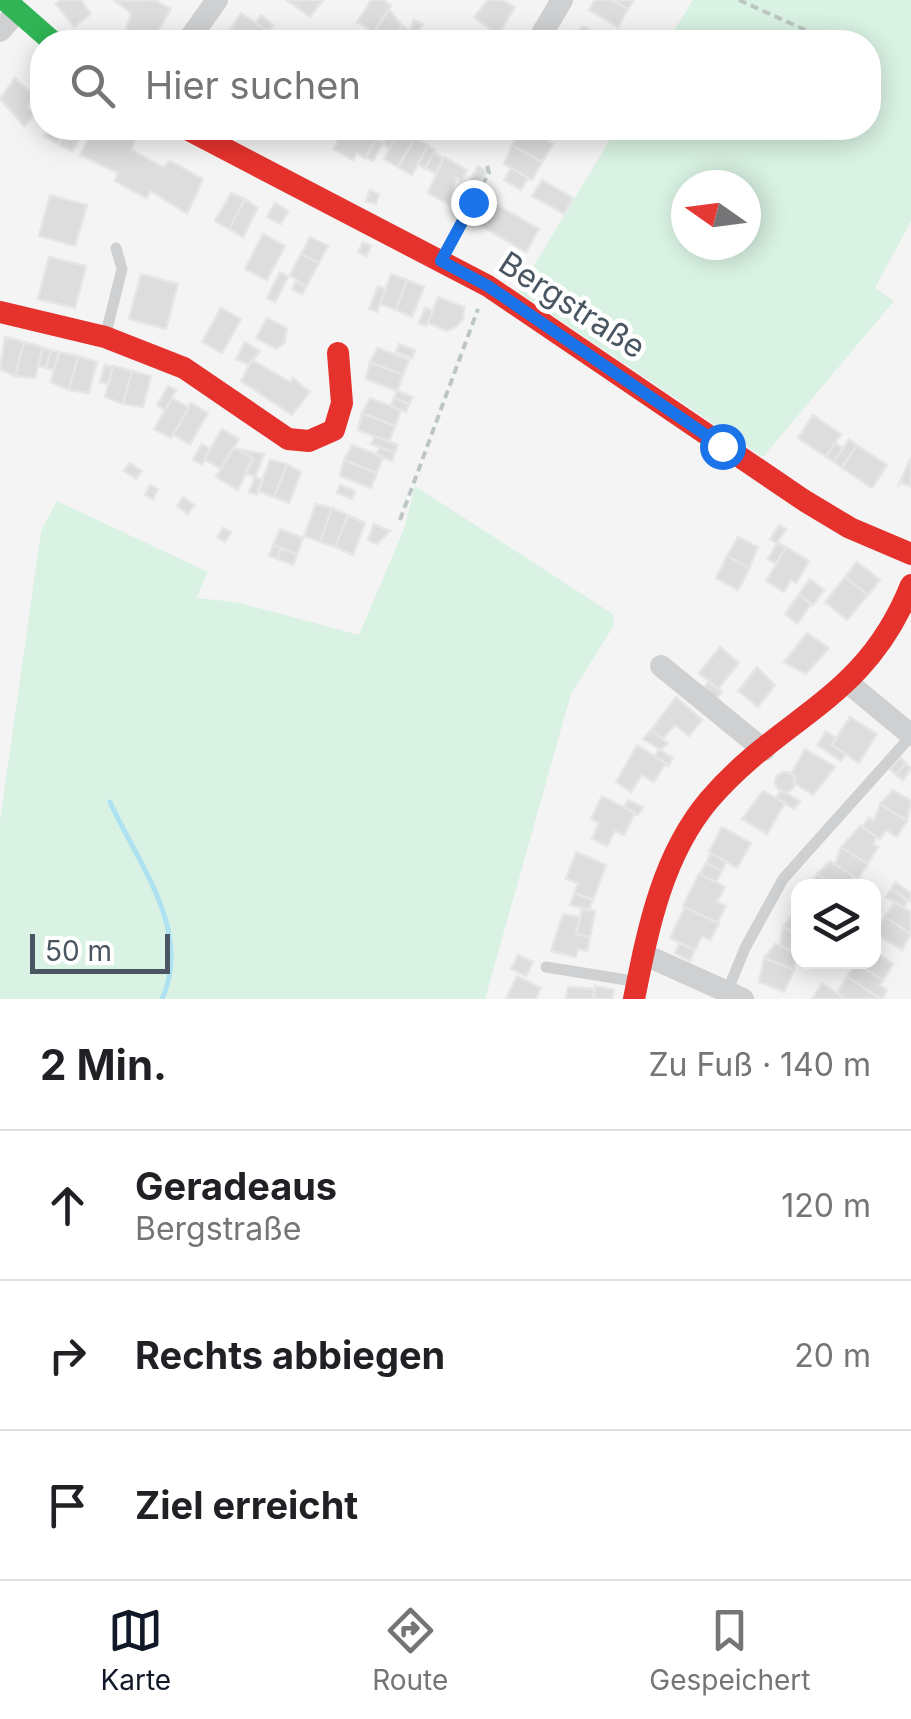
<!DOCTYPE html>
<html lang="de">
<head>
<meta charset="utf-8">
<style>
  :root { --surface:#fff; --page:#f2f2f2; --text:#202124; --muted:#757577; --line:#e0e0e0; --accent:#111827 }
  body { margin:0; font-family:Inter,sans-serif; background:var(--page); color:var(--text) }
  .controls { position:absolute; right:30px; bottom:30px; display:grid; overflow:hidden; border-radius:20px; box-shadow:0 5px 25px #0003 }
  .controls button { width:90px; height:90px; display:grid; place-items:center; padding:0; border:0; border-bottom:2px solid var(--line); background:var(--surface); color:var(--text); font:50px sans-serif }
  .compass { position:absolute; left:671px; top:170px; width:90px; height:90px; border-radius:50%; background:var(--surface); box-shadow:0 5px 25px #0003; rotate:284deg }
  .scale { position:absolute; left:30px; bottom:25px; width:140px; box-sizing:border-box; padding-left:10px; border:5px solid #4a5661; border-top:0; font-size:28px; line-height:35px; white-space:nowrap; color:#4a5661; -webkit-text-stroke:8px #fff; paint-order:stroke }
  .stop { position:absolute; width:30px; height:30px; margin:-22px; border:8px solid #1a73e8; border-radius:50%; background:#fff }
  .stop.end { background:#1a73e8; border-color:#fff; box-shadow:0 2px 10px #0008 }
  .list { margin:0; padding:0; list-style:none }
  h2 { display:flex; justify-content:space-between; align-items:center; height:130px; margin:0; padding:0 40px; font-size:42px }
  h2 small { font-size:32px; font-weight:400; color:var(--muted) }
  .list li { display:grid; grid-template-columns:65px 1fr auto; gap:30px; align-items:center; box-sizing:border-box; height:150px; padding:0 40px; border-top:2px solid var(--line) }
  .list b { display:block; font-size:38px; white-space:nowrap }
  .list p { margin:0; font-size:32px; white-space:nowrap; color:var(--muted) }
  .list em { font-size:32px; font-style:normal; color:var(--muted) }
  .icon { flex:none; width:55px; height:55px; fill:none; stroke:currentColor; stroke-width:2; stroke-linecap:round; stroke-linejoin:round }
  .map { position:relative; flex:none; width:911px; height:999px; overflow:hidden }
  .search { position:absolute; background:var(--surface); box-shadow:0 5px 25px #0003; left:30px; right:30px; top:30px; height:110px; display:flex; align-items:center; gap:25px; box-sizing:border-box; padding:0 35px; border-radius:40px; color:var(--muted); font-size:38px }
  .sheet { height:580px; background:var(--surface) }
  nav { display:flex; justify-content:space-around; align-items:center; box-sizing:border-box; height:140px; border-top:2px solid var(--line); background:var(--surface); font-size:28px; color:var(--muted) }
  nav a { display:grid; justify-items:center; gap:5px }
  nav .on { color:var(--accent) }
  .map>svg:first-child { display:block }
  .green { fill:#d9f2e3; fill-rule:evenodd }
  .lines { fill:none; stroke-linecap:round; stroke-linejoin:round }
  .stream { stroke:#aee2f0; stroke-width:5 }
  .building { fill:#ddddde; stroke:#e5e6e7; stroke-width:2.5 }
  .path { stroke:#bcc7c4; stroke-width:4; stroke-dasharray:8 5; stroke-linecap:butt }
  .lane { stroke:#ced0d2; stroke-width:11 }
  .street { stroke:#ced0d2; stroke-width:22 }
  .fast { stroke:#30b455; stroke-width:22 }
  .jam { stroke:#e5322d; stroke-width:22 }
  .route { stroke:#1a73e8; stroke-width:12 }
  .labels { text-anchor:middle; stroke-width:9; stroke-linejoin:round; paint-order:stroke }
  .street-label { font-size:32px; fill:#4a5661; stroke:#fff }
</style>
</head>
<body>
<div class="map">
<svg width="911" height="999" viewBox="0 0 911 999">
  <rect width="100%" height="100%" fill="#f4f4f4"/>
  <path class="green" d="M 693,0 L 911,0 L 911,221 L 875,288 L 894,301 L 763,457 L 518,292 L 617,128 L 868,128 L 868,42 L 667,42 ZM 686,185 L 746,185 L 746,245 L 686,245 Z
    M 415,486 L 613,614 L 614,625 L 571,694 L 485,999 L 0,999 L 0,821 L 41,531 L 57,501 L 208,572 L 196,598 L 236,602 L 359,635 L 404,529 Z"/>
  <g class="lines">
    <path class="stream" d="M 110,802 C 138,864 193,931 162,999"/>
  </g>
  <path class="building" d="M 60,0 L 81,0 L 91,14 L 74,27 L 56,4 Z
    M 154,0 L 171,9 L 152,42 L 126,30 L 131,13 L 115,1 Z
    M 287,0 L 323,0 L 310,17 Z
    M 371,0 L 384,0 L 391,6 L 374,32 L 357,22 Z
    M 488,0 L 502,0 L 515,7 L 498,35 L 474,17 Z
    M 595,0 L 612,0 L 628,9 L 618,27 L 589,10 Z
    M 612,0 L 634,0 L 628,9 Z
    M 389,9 L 402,26 L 392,42 L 374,42 L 369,39 Z
    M 241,13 L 269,32 L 262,42 L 252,42 L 231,28 Z
    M 261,15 L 273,25 L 269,32 L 255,23 Z
    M 414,20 L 423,24 L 413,42 L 405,42 Z
    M 402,26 L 410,31 L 405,42 L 392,42 Z
    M 583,26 L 611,42 L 568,42 Z
    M 231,28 L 252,42 L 221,42 Z
    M 419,30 L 436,38 L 435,42 L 413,42 Z
    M 167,32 L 178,40 L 176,42 L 159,42 Z
    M 15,78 L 35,97 L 27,106 L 35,114 L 24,126 L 0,99 Z
    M 49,128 L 67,128 L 58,144 L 44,136 Z
    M 67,128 L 85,128 L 72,151 L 58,144 Z
    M 95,128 L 109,128 L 134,141 L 132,150 L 163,167 L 170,161 L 203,179 L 187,214 L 151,191 L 146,198 L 115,181 L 118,173 L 80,155 Z
    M 346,128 L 358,128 L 376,138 L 365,158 L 357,153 L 353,160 L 333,149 Z
    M 392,128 L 399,132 L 390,148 L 383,144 Z
    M 523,128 L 553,144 L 542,162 L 512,145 Z
    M 401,129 L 415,138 L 398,167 L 384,159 Z
    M 415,138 L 428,145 L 412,175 L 398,167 Z
    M 376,139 L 383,143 L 373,161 L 366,157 Z
    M 512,145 L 542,162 L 532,180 L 504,164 Z
    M 428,146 L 435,150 L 425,169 L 418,164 Z
    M 434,152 L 443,159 L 435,173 L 425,168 Z
    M 444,157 L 467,170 L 461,180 L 456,177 L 448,204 L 428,193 Z
    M 478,166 L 487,171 L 476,190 L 470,187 L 471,179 Z
    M 511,168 L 528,178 L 521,190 L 504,180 Z
    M 542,180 L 573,198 L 564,214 L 532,196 Z
    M 370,190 L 379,194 L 376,204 L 366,201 Z
    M 231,193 L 245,199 L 229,229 L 215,221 Z
    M 50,195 L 87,205 L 75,246 L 39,236 Z
    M 245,199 L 258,208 L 243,237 L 229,229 Z
    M 492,202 L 539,229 L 526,252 L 479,225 Z
    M 275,203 L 288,211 L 281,224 L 267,217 Z
    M 263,234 L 285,246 L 267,280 L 245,269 Z
    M 310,237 L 328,246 L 319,263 L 301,254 Z
    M 363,242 L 371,246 L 366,256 L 358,252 Z
    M 301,254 L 319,263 L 306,287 L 290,275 Z
    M 49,257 L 86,266 L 75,308 L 38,299 Z
    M 280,272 L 288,277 L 275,302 L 267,298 Z
    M 141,274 L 178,284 L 166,329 L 129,319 Z
    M 391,274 L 407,280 L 396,310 L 380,304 Z
    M 407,280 L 424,287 L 412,317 L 396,310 Z
    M 296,281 L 306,287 L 302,294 L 292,289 Z
    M 378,286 L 386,289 L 377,312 L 369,309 Z
    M 438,297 L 464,307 L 463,319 L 456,327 L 447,331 L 428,323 Z
    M 221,308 L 241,319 L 222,353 L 202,342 Z
    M 425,308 L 433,311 L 426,326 L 419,323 Z
    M 267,318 L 287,328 L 285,342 L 277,349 L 256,338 Z
    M 5,337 L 24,342 L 15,376 L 0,369 Z
    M 24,342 L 43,347 L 35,378 L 15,376 Z
    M 245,342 L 260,351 L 249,365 L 236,359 Z
    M 399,344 L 415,350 L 412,358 L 396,352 Z
    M 43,348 L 51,350 L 46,368 L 38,366 Z
    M 378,348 L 409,360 L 403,375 L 370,362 Z
    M 51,350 L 59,352 L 54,370 L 46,368 Z
    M 59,352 L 78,356 L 69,390 L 51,382 Z
    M 78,356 L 97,362 L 89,393 L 69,390 Z
    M 252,360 L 290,382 L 293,378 L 310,392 L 292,415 L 241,381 Z
    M 370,362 L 403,375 L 397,391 L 366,379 Z
    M 105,365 L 113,367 L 108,384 L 100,382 Z
    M 113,366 L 132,371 L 123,404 L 105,397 Z
    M 132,371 L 151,376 L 143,407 L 123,404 Z
    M 168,386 L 176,390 L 165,410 L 157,405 Z
    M 397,391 L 413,397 L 409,404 L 394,398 Z
    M 172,398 L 189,408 L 171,438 L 154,429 Z
    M 370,398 L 401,410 L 395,426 L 362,413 Z
    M 394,398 L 409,404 L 406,412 L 391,406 Z
    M 191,403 L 208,413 L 190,444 L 173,435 Z
    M 362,413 L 395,426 L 389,442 L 358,430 Z
    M 813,415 L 841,434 L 826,457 L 798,438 Z
    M 222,429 L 239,439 L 221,469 L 204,459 Z
    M 375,436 L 398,445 L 395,453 L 371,444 Z
    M 849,439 L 857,445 L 842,468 L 834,462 Z
    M 835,443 L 843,449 L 834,462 L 826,457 Z
    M 202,444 L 210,449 L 202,465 L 193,459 Z
    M 352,445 L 383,457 L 377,473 L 344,460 Z
    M 857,445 L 887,465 L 872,488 L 842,468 Z
    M 233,447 L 253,458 L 238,490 L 216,477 Z
    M 380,447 L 395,453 L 392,461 L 376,455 Z
    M 238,449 L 264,454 L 255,477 L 245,473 L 253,458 Z
    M 911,457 L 911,487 L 900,482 L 898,487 Z
    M 270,460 L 287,464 L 274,497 L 258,491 Z
    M 344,460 L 377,473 L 371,488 L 340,476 Z
    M 130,463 L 142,471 L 136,479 L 124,471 Z
    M 287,464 L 301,472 L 289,503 L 274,497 Z
    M 255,477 L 263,480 L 257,495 L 249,492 Z
    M 150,485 L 158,489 L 153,499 L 145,495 Z
    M 340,485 L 355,491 L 352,499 L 337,493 Z
    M 183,497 L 194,505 L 188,514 L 177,506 Z
    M 316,504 L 332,508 L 320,542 L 304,536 Z
    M 332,508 L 348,515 L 335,547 L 320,542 Z
    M 348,515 L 365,523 L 353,555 L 335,547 Z
    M 374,524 L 390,531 L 377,544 L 368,540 Z
    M 779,525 L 786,529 L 777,543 L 770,539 Z
    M 223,528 L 231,532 L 225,542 L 217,537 Z
    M 280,529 L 303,538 L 297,554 L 273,545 Z
    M 738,537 L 758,547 L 749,568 L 727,556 Z
    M 777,543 L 786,547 L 776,564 L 768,559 Z
    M 273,545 L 281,548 L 277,559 L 269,556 Z
    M 786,547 L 809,561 L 796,583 L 791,580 L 784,592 L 766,581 Z
    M 281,548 L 297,554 L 293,565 L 277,559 Z
    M 727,556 L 750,568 L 738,590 L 716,578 Z
    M 857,562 L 880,580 L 868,595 L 845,577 Z
    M 845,577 L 868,595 L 847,620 L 825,602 Z
    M 810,579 L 824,590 L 813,605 L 799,594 Z
    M 799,594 L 811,604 L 797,624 L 785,614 Z
    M 807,633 L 829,648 L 806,674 L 784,662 Z
    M 720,647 L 739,663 L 718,689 L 699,673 Z
    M 757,667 L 775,685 L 758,707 L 738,691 Z
    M 708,682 L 722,692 L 716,699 L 703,688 Z
    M 676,697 L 702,720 L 689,736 L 675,725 L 663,739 L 651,730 Z
    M 850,717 L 877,734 L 859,763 L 832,745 Z
    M 651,730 L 668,743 L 661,750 L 643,739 Z
    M 826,731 L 836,738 L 832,745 L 846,754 L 841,761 L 817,745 Z
    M 637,745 L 666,763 L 654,782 L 642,775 L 631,792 L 616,782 Z
    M 659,749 L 673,758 L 668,766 L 655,756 Z
    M 805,749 L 835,767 L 813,795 L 793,782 L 796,777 L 791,774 Z
    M 900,757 L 906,763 L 896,775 L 890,769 Z
    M 906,763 L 911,769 L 903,780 L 896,775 Z
    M775 782a10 10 0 1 1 20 0a10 10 0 1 1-20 0Z
    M 781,790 L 800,801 L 794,809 L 776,798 Z
    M 893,790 L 911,801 L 907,821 L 880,804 Z
    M 763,791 L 785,803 L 767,834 L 742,819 Z
    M 602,796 L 635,813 L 624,835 L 615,831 L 607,846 L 592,839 L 599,823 L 591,819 Z
    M 628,800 L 643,807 L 638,815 L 624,807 Z
    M 880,804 L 907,821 L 897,837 L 886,830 L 880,839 L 862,827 L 869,817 L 874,821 Z
    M 860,826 L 877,837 L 873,844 L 878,847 L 868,864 L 841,847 Z
    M 722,827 L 751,843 L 737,868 L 709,852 Z
    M 841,847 L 868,864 L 858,879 L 835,864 Z
    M 576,852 L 606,865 L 593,900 L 574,893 L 578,883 L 566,879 Z
    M 711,853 L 726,862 L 722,871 L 706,863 Z
    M 830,861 L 854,876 L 847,886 L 837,886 L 817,874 Z
    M 706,863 L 722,871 L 716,882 L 700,874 Z
    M 699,874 L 725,887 L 717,902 L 726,906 L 717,923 L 683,906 Z
    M 817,874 L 837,886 L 814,886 L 811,884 Z
    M 895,882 L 911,893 L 911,902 L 891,889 Z
    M 891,889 L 908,900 L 904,908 L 886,897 Z
    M 575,893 L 593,899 L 589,910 L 570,905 Z
    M 895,902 L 911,912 L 911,934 L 885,917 Z
    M 685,907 L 719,923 L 710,940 L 702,936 L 695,950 L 670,938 Z
    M 582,908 L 595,911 L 590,937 L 576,934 Z
    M 794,912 L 798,914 L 798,934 L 783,927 Z
    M 563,914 L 580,917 L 576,934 L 590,937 L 587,951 L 578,949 L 576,957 L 551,951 Z
    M 885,917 L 911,934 L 902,950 L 875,933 Z
    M 783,927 L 798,934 L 798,953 L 780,946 Z
    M 680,943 L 695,950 L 690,961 L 675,953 Z
    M 775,944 L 798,953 L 794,970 L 764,958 Z
    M 874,951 L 893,964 L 883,980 L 856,963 L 874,962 Z
    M 518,955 L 533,962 L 526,976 L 511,969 Z
    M 764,958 L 794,970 L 784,992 L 759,982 Z
    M 856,963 L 883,980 L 880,985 L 887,990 L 882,999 L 847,977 Z
    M 517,976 L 541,988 L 536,999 L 506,999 Z
    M 847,977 L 881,999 L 847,999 L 837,993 Z
    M 822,983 L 837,993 L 847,999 L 812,999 Z
    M 595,986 L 614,990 L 612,999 L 593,999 Z
    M 568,987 L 595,989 L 593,999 L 566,999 Z"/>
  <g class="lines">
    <path class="path" d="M 739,0 L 823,38
      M 451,242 L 489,173 L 486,161
      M 400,520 L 478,309"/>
    <path class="lane" d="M 106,333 L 122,269 L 116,248
      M 546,967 L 633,981
      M 727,992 L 745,948 L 783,879 L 911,736"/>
    <path class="street" d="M 0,31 L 17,12
      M 187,42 L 217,0
      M 537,42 L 562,0
      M 452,128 L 475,128
      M 661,666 L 764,750
      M 847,682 L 911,735
      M 643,954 L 743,999"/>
    <path class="fast" d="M 5,0 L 53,42"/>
    <path class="jam" d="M 185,128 L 488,286 L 805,501 L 850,528 L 911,554
      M 0,312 L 105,337 L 184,368 L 288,439 L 309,441 L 334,430 L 342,403 L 338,353
      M 634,999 C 648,929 662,856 709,800 C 782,715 865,701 911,585"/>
  </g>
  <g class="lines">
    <path class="route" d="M 473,202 L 441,261 L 488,286 L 722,446"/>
  </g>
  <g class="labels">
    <g class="street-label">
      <text transform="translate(572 305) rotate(33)" y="11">Bergstraße</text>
    </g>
  </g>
</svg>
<div class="controls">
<button><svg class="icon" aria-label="layers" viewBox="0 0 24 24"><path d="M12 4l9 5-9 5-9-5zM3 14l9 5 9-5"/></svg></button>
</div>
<svg class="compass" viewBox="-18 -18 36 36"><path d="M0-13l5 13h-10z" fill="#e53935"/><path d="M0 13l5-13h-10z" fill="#757577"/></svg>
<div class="scale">50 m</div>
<div class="stop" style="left:722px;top:446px"></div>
<div class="stop end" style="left:473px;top:202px"></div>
<div class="search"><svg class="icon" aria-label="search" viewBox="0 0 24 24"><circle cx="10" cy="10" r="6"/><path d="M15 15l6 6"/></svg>Hier suchen</div>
</div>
<section class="sheet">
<h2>2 Min.<small>Zu Fuß · 140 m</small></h2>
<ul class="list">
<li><svg class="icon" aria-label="ahead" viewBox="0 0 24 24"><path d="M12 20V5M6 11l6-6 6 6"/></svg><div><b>Geradeaus</b><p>Bergstraße</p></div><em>120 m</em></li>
<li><svg class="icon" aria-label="right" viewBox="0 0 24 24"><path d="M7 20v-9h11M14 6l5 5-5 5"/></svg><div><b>Rechts abbiegen</b></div><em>20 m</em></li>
<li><svg class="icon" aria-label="arrive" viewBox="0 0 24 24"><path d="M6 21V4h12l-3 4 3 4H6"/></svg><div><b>Ziel erreicht</b></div></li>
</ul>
</section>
<nav>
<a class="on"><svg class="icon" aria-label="map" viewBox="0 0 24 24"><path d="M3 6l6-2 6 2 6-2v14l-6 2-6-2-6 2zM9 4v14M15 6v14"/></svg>Karte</a>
<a><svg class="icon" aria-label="directions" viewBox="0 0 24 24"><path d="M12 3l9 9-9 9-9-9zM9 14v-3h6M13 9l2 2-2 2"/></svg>Route</a>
<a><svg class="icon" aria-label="saved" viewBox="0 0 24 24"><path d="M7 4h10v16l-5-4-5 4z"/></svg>Gespeichert</a>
</nav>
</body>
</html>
